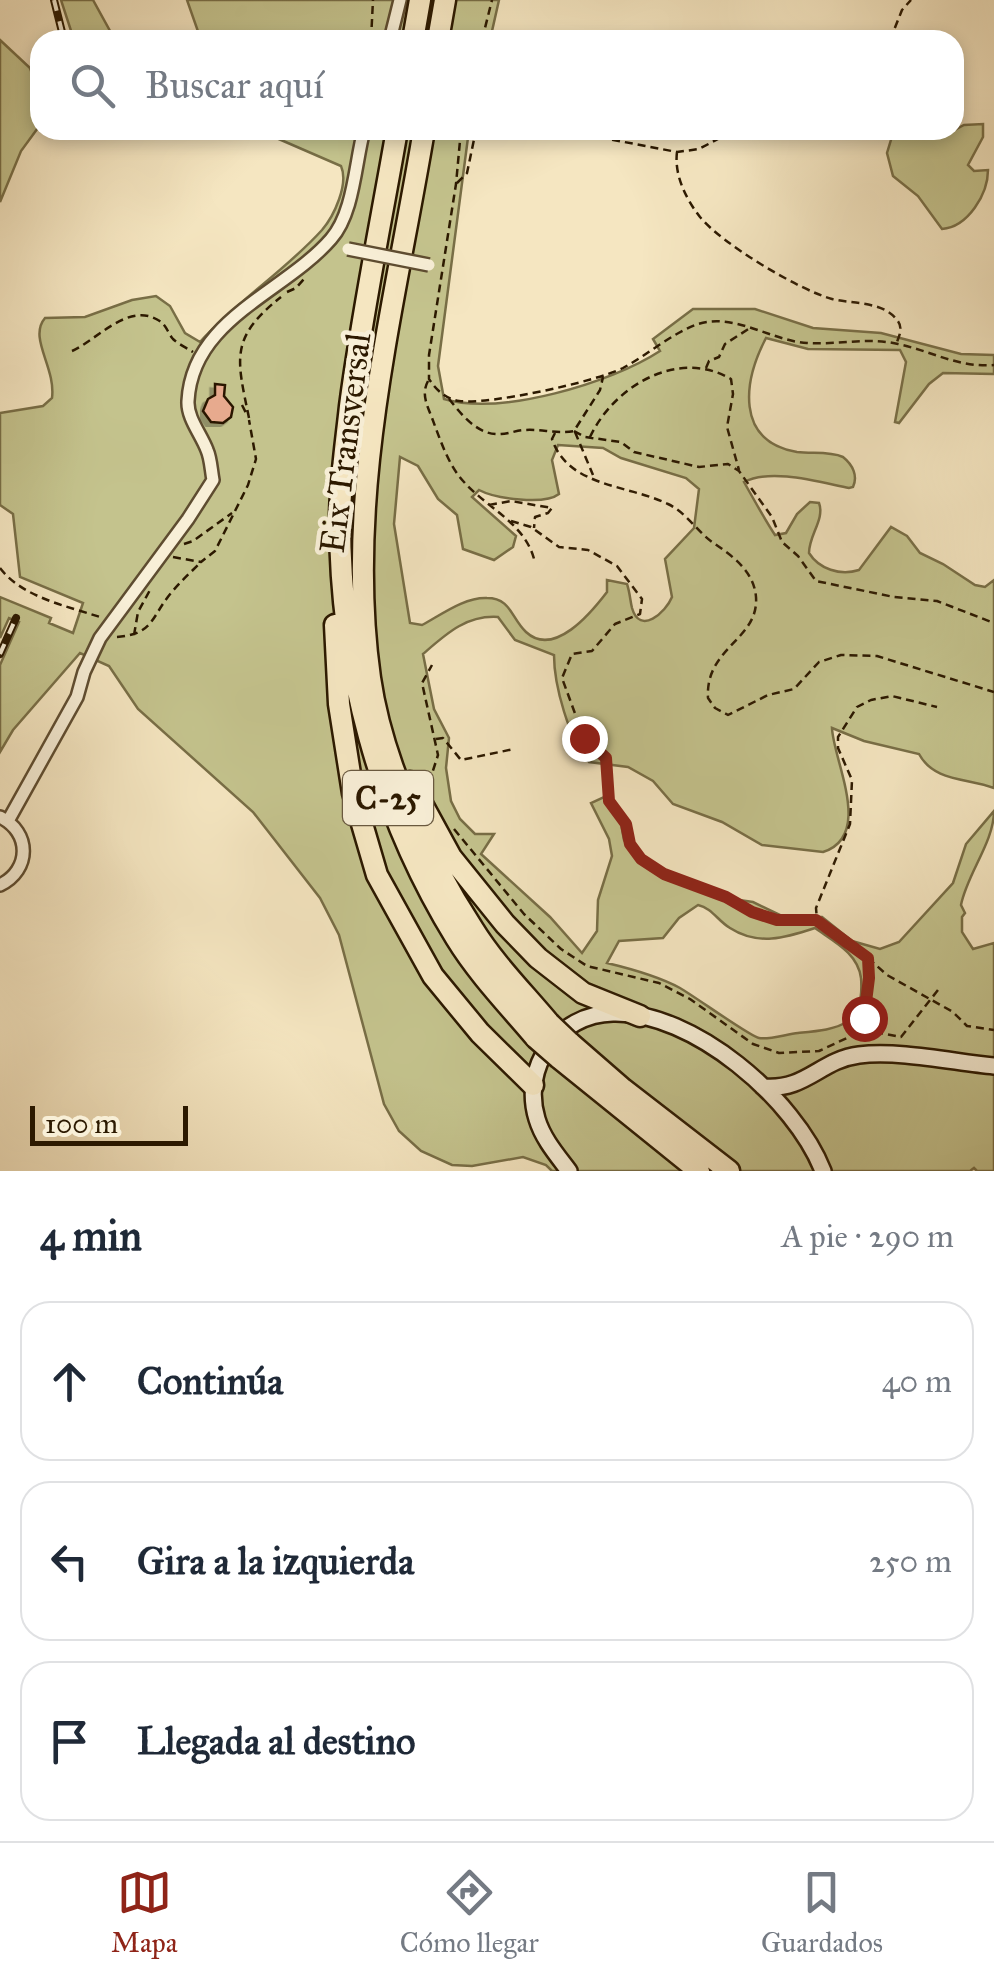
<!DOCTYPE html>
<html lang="es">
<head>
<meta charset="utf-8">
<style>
  :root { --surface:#fff; --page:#f2f2f3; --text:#1f2937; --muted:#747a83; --line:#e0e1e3; --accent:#8f2418 }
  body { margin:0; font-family:"IM FELL Great Primer",serif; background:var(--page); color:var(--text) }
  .scale { position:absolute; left:30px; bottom:25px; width:158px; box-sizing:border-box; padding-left:10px; border:5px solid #2c1900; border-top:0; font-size:28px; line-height:35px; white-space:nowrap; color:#2c1900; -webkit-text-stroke:8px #f8efd7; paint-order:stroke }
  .stop { position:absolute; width:30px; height:30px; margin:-22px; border:8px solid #8f2418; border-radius:50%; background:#fff }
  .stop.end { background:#8f2418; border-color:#fff; box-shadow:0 2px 10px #0008 }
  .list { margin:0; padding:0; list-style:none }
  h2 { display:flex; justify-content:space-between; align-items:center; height:130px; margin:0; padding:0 40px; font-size:42px }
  h2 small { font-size:32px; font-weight:400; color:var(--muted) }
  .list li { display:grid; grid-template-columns:65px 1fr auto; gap:30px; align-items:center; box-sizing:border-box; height:160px; margin:0 20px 20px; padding:0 20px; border:2px solid var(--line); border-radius:30px }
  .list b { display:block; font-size:38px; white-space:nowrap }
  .list em { font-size:32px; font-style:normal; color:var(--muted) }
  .icon { flex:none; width:55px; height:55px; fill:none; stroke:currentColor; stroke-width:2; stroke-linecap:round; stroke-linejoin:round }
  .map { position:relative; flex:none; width:994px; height:1171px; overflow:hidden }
  .search { position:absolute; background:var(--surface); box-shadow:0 5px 15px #0003; left:30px; right:30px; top:30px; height:110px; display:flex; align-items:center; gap:25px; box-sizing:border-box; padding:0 35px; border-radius:30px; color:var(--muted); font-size:38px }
  .sheet { height:670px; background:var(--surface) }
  nav { display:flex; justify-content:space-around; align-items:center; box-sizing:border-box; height:140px; border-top:2px solid var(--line); background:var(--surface); font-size:28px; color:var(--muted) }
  nav a { display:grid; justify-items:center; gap:5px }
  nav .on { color:var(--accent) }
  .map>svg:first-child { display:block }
  .green { fill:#c4c38d; stroke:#786e46; stroke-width:2.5; fill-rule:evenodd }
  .building { fill:#e7aa8e; stroke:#2c1900; stroke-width:2.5; filter:url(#shadow) }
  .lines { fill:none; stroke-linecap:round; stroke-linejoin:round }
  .street-casing { stroke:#5e4c30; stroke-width:16 }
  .secondary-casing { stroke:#2c1900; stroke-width:20 }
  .highway-casing { stroke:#2c1900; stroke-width:25 }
  .path { stroke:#2c1900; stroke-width:2.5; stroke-dasharray:8 5; stroke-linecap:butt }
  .street { stroke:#f8efd7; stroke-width:11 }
  .secondary { stroke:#f8efd7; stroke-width:15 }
  .highway { stroke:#f5e6c1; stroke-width:20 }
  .rail-casing { stroke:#2c1900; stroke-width:8 }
  .rail { stroke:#f8efd7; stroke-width:4; stroke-dasharray:11; stroke-linecap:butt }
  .street-bridge-casing { stroke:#5e4c30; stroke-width:16; stroke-linecap:butt }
  .highway-bridge-casing { stroke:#2c1900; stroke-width:25; stroke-linecap:butt }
  .street-bridge { stroke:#f8efd7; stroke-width:11 }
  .highway-bridge { stroke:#f5e6c1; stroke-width:20 }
  .route { stroke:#8f2418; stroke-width:12 }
  .labels { text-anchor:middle; stroke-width:9; stroke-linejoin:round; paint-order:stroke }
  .shield { fill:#f8efd7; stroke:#695940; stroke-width:2.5 }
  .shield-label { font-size:32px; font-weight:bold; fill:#2c1900 }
  .street-label { font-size:35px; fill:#2c1900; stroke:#f8efd7 }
</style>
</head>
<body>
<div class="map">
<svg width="994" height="1171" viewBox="0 0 994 1171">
  <defs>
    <filter id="shadow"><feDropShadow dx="-4.5" dy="4.5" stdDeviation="0" flood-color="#0004"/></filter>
  </defs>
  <rect width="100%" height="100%" fill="#f5e6c1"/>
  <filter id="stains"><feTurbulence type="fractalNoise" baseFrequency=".002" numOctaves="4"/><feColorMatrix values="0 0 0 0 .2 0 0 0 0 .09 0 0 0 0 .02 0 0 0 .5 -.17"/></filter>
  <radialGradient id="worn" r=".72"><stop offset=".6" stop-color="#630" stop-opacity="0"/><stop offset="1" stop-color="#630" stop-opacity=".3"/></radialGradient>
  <path class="green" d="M 61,0 L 93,0 L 115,40 L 74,40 Z
    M 187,0 L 499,0 L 490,40 L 201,40 Z
    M 0,40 L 30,68 L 40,96 L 40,125 L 21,151 L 0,202 Z
    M 983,124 L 983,137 L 968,165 L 974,171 L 988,170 C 988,194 968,227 942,229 L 918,196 L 893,176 L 887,153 L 894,130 L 932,130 L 945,135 L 964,125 Z
    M 258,130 L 469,130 L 438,366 L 444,399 C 501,416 611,383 660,351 L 653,339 L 693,309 L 755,309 L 813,328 L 881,333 L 961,354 L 994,355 L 994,374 L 943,373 L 929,384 L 899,423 L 895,422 L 906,362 L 900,350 L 808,349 L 766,338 C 744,380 734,441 797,452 C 812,454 829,451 843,457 C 853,465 858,476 853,487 L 849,488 C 819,482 771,468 744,482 C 754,500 764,518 775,535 L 786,533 L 797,514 L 810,502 L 819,503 C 825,519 809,535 809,553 C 819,569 840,576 859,570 L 891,527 L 907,536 L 920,553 L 943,564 L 975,585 L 985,587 L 994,580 L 994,788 C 968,778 934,782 919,754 L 864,741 L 832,728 C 833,760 874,836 823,852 L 762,845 L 722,822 L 673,804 L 653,781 L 628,767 L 589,762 C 569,740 554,685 554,655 L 515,640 L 498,617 C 466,615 446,634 423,654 L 434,709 L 449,738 L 446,768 L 451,801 L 460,819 L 475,834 L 494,834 L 481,854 L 550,917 L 582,953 L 597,931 L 598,900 L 612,856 L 609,839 L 591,803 L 604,797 L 621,824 L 624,840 L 635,857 L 665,879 L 718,897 L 753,902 L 784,917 L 822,917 L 852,941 L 880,949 L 899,942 L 953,883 L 966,844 L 994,811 C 994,842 967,874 961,905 L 965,913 L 962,917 L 962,932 L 973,949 L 994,943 L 994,1171 L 977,1171 L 974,1168 L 970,1171 L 552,1171 L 546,1165 L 523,1157 L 472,1166 L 452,1165 L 421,1151 L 399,1131 L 384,1104 L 339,935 L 320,898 L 253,812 L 138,709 L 109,666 L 80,653 L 13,730 L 0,752 L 0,665 L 19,622 L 9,618 L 0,638 L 0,597 L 51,618 L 49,623 L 73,633 L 83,603 L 20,577 L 13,514 L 0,505 L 0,413 L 43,406 L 52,398 C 56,367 28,338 45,318 L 85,317 L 132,300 L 156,296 L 170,306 L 185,333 L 200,342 C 237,301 285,271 322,230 C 334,216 349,184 341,166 ZM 558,445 L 603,448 L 621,458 L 686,478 L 699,489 L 694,528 L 665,559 L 672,597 C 666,612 640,636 632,608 C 630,600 630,593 627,584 L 607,580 L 607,592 C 591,613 554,658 526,632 C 511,618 511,598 487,598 C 464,597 441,615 422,625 L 410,623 L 394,524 L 400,457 L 418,466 L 438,499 L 457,515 L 463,549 L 494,560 L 513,547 L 516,536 L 472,497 L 479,490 C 496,499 545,505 559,494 L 552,460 ZM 698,905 C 712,908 718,921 730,928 C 758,946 785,938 815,928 C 833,941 858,953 861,978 C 865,1027 838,1029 798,1033 C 787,1034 769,1040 759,1038 C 751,1037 694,996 680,988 C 658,976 632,969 607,963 L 619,941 L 663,938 L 679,918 Z"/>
  <path class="building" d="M 215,384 L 225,385 L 224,396 L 233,407 L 231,417 L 223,423 L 211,422 L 203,411 L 208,399 L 215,395 Z"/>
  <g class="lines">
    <defs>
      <path id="street" d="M 390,40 L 400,0
        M 0,817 C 31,832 31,870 0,885
        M 8,821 L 77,697 L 84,672 L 100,638 L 188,519 L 213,480 C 211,470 211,459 207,450 C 201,434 187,418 188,401 C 192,319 284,293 331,239 C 354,213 355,163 364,130"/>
      <path id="secondary" d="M 763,1087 C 806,1091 820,1060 859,1055 C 899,1050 953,1062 994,1066
        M 569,1171 C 557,1155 543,1139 537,1119 C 521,1067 558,1014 613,1013 C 693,1011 795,1099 823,1171"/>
      <path id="highway" d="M 413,40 L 420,0
        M 438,40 L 445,0
        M 397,130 C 381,222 362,314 350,406 C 346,444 340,482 340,520 C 340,666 379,813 456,938 C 478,974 509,1006 536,1038
        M 424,130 C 394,310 344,495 370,678 C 382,762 427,858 473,929 C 494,963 524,993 549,1023
        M 335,625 L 339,704 L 353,793 L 377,875 L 433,976 L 480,1033 L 533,1085
        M 410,782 L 451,857 L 505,924 L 538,958 L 583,993 L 640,1016
        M 569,1042 L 623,1089 L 729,1171
        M 559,1058 L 699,1171"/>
    </defs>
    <use href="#street" class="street-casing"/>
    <use href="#secondary" class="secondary-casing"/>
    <use href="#highway" class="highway-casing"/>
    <path class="path" d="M 371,40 L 373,0
      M 482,40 L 492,0
      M 890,40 L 902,10 L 911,0
      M 461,130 L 456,184 L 429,355 L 429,379 C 436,390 446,399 459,401 C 489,405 595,382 623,368 C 647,355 670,335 695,325 C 733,311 771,341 807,343 C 837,345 868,337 898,344 C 931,351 959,368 994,365
      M 561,130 L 677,152 L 699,149 L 735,130
      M 677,152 C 674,175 686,199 700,217 C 722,244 799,290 832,299 C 852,304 883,301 897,320 C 903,327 900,334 897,342
      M 457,183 L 467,173 L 476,130
      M 287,292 L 296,288 L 304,279
      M 72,351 C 97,340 128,302 158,320 C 167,325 167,332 173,339 C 178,344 187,348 193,352
      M 706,368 L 709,361 L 719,357 L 725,344 L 750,328
      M 428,381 C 421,394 427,405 432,418 C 440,439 448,465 464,482 C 488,509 527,524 535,563
      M 449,399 C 462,415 478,436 501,434 C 509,434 517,430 525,430 C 542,429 557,434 574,431 L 600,390 L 603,377
      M 242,405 L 246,413
      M 249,418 C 237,359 229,338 281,297
      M 574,431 L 585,437 L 621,442 L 634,452 L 699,467 L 728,464 L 739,471 L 772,517 L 782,542 L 798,556 L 816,581 L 894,597 L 937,601 L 994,623
      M 575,432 L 593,475
      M 555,433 L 552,439 C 568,487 626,484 668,504 C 687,513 698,533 715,544 C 734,557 754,572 756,597 C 759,640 705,647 708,698 L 715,708 L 728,715 L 768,695 L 794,689 L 819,662 L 841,655 L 877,656 L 994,692
      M 590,437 C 614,386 678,348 731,379 L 733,394 L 727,427 L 739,470
      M 489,505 L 511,501 L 552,508 L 548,513 L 535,517 L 534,528
      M 511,521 L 531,527 L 559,547 L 588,550 L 617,566 L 642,599 L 640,614 L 615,624 L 592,651 L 572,654 L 562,678 L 584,738 L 605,758 L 609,774 L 609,801 L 625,824 L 630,845 L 641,859 L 664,874 L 726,897 L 752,912 L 777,920 L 817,920
      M 184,544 L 193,541 L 232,513
      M 173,557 L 201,562 L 215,551 L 248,485 L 256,459 L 249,420
      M 0,568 C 22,597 66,606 100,617
      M 134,635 L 138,612 L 150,590
      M 117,637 C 154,634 151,617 171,593 C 180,582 190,573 200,563
      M 436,739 L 443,738 L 461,760 L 514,749
      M 429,783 L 438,755 L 422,683 L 432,665
      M 454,829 L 524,914 L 561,949 L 587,966 L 659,983 L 690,999 L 753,1044 L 779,1053 L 819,1051 L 864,1030 L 901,1037 L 938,990
      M 868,958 L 887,975 L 953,1012 L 967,1026 L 994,1030
      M 860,1030 L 867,998 L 868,958 L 817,920 L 816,908 L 850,824 L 852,780 L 838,748 L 838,737 L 857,707 L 871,700 L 892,696 L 937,707"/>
    <use href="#street" class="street"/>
    <use href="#secondary" class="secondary"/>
    <use href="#highway" class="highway"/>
    <defs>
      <path id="rail" d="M 54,0 L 64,40
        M 0,654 L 16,618"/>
    </defs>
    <use href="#rail" class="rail-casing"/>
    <use href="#rail" class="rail"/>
    <defs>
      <path id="street-bridge" d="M 348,249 L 429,265"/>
      <path id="highway-bridge" d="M 549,1023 L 569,1042
        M 536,1038 L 559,1058"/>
    </defs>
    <use href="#street-bridge" class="street-bridge-casing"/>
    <use href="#highway-bridge" class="highway-bridge-casing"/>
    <use href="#street-bridge" class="street-bridge"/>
    <use href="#highway-bridge" class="highway-bridge"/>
  </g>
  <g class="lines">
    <path class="route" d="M 584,738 L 606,758 L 609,801 L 626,824 L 630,844 L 641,859 L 664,874 L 726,897 L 752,912 L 777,920 L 816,920 L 868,958 L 869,978 L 864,1018"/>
  </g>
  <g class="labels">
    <rect class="shield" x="343" y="771" width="90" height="54" rx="8"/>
    <g class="shield-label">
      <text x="388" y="809">C-25</text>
    </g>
    <g class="street-label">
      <text transform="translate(345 443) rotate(-83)" y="12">Eix Transversal</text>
    </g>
  </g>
  <rect width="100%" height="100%" filter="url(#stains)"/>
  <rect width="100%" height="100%" fill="url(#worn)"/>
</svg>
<div class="scale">100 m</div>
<div class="stop" style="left:864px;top:1018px"></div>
<div class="stop end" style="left:584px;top:738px"></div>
<div class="search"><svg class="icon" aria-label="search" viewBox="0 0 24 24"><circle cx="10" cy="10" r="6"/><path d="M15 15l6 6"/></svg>Buscar aquí</div>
</div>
<section class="sheet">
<h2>4 min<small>A pie · 290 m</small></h2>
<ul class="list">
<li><svg class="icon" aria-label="ahead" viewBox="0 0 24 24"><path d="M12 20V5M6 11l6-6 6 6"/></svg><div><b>Continúa</b></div><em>40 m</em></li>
<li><svg class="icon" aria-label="left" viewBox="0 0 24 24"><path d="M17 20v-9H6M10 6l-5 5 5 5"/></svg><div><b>Gira a la izquierda</b></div><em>250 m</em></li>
<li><svg class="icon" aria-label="arrive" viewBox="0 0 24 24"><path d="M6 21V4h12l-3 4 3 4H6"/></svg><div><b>Llegada al destino</b></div></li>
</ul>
</section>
<nav>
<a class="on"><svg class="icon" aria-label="map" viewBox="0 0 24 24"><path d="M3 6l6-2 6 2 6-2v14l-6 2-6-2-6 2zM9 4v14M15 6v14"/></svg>Mapa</a>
<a><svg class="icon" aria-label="directions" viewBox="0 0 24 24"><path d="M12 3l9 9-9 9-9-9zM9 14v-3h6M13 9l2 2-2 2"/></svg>Cómo llegar</a>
<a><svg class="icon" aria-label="saved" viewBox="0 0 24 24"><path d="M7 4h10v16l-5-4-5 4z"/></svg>Guardados</a>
</nav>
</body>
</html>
